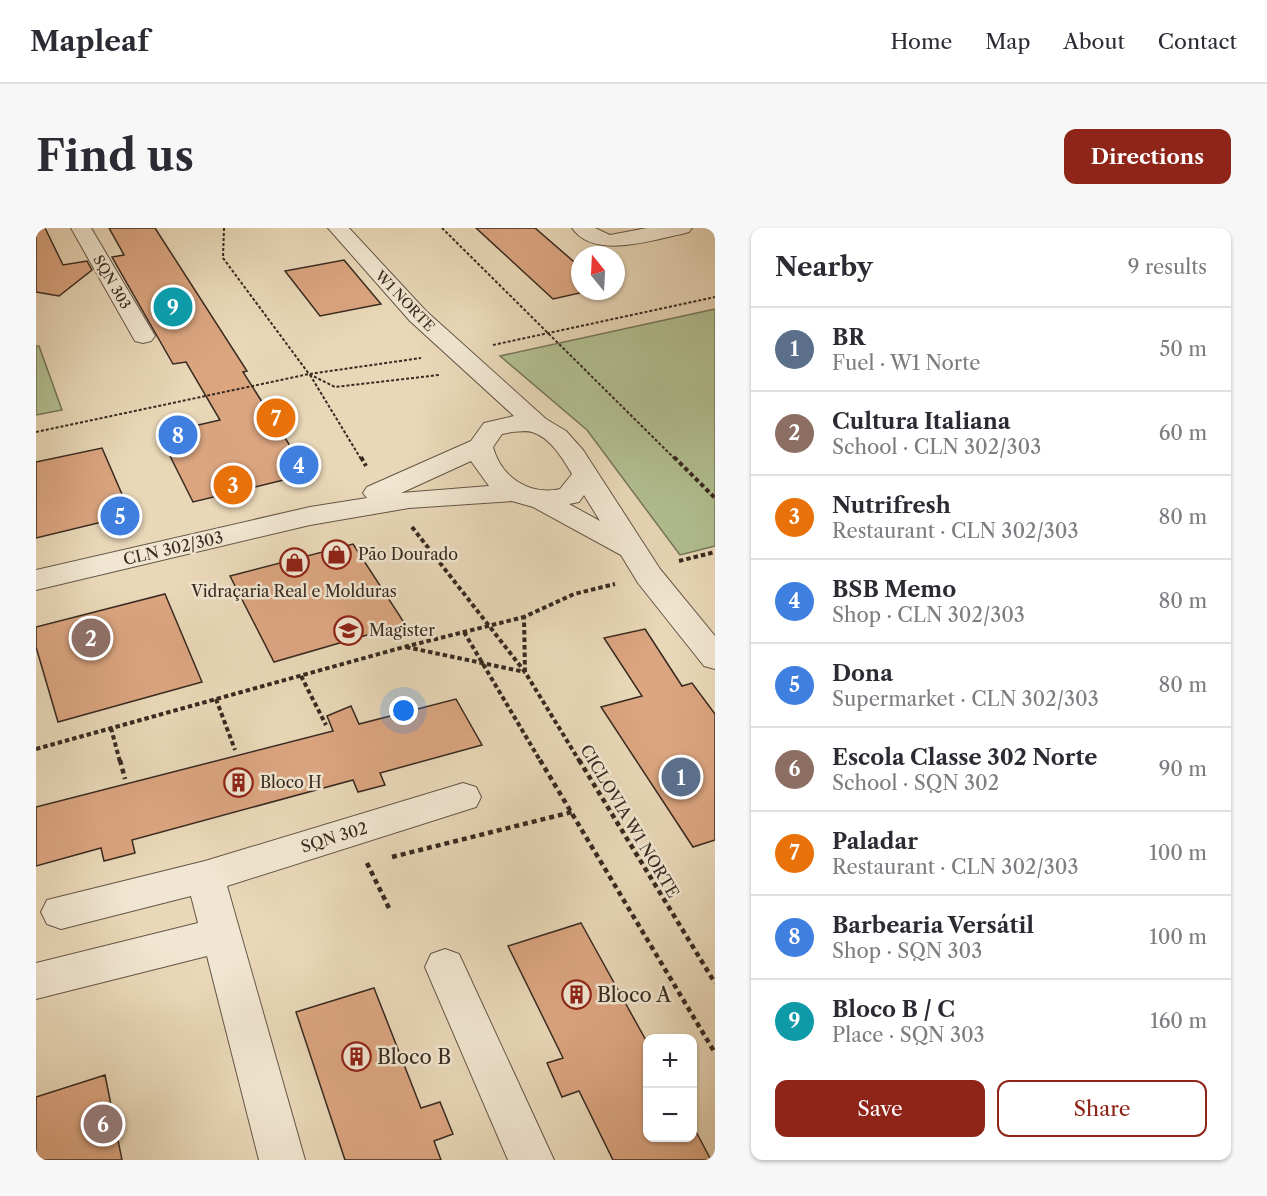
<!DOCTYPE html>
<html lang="en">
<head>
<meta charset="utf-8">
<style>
  :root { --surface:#fff; --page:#f7f7f7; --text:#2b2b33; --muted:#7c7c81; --line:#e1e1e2; --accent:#8f2418 }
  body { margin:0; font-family:"Libre Caslon Text",serif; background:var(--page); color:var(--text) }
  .controls { position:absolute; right:18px; bottom:18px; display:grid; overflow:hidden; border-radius:12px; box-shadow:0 2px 4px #0004 }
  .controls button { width:54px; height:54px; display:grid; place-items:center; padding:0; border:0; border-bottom:2px solid var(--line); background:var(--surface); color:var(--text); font:30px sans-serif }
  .compass { position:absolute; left:535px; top:18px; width:54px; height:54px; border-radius:50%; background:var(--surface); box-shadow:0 2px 4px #0004; rotate:342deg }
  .you { position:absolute; left:368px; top:483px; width:21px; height:21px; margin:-15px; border:4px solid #fff; border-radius:50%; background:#1a73e8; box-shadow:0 0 0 9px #1a73e833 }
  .badge { display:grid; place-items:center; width:39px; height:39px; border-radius:50%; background:var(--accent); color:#fff; font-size:20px; font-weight:700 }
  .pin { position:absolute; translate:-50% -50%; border:3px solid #fff; box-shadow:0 2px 6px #0006 }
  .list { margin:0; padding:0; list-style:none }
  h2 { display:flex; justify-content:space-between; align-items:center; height:78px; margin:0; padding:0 24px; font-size:26px }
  h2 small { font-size:20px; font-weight:400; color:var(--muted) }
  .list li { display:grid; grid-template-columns:39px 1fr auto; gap:18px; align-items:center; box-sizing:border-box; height:84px; padding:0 24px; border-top:2px solid var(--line) }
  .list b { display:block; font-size:22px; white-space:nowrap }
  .list p { margin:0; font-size:20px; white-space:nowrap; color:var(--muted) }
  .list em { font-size:20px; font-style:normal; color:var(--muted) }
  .actions { display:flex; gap:12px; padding:18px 24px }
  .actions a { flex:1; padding:14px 0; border:2px solid var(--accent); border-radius:12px; text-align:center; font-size:21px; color:var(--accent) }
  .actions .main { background:var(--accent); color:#fff }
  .map { position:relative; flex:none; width:679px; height:932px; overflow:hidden; border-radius:12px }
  header { display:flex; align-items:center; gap:36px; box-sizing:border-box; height:84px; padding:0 30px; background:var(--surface); border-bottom:2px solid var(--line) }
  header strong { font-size:28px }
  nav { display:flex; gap:33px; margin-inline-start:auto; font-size:21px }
  .intro { display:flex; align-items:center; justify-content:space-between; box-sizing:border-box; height:144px; padding:0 36px }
  h1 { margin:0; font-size:42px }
  .button { padding:15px 27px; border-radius:12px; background:var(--accent); color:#fff; font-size:21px; font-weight:700 }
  main { display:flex; gap:36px; padding:0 36px }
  aside { flex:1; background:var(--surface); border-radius:12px; box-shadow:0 2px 4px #0004 }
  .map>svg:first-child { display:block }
  .green { fill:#b2c092; stroke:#75755a; stroke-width:1.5 }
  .building { fill:#dba580; stroke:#382a21; stroke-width:1.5 }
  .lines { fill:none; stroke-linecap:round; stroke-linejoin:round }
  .minor-casing { stroke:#645647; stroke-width:2 }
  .path-far2 { stroke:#382a21; stroke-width:2; stroke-dasharray:3 2; stroke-linecap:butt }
  .path-far1 { stroke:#382a21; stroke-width:4; stroke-dasharray:4.5 3; stroke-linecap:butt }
  .path { stroke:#382a21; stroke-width:4.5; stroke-dasharray:5 4; stroke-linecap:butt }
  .minor { fill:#f1e6d1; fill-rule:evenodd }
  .labels { text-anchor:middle; stroke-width:5; stroke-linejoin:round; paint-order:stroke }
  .far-street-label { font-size:14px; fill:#382a21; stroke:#f1e6d1 }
  .street-label { font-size:16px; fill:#382a21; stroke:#f1e6d1 }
  .poi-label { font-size:16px; fill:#382a21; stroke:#f1e6d1; text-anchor:start }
  .near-poi-label { font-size:20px; fill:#382a21; stroke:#f1e6d1; text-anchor:start }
</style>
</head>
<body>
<header>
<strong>Mapleaf</strong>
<nav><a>Home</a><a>Map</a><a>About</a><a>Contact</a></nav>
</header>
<div class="intro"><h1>Find us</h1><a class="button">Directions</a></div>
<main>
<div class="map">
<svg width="679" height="932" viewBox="0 0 679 932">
  <rect width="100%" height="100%" fill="#e9d8b8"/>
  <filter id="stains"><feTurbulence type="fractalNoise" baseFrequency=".00333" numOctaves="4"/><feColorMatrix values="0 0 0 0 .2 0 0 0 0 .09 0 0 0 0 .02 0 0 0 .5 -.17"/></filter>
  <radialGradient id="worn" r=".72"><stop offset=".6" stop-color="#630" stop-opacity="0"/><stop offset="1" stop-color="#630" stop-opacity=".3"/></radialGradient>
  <path class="green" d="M 679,81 L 679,318 L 644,327 L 551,202 L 464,128 Z
    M 0,118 L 3,118 L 26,182 L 0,187 Z"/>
  <path class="building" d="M 0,0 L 9,0 L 27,37 L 51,33 L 56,42 L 23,68 L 0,64 Z
    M 73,0 L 119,0 L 211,143 L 207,144 L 272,246 L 157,274 L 123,206 L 184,192 L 150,134 L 137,136 L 76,29 L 88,27 Z
    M 440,0 L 499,0 L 544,39 L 544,65 L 517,71 Z
    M 308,32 L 345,76 L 284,88 L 249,43 Z
    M 66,220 L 95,287 L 0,310 L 0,234 Z
    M 317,316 L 369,396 L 238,434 L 194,348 Z
    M 129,366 L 166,454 L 22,494 L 0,419 L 0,399 Z
    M 609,401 L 646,458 L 656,455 L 679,486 L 679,612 L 657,619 L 565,479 L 606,468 L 568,410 Z
    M 420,471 L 446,517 L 344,545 L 349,557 L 322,564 L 317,552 L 96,612 L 99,625 L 68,633 L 65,620 L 0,638 L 0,579 L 297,503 L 291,488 L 315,478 L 323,496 Z
    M 545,695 L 612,816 L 612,909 L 657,909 L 657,898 L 675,932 L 577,932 L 543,863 L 526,869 L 511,835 L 527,830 L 472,718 Z
    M 338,760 L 385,880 L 404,874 L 417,906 L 398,913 L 405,932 L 309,932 L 260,784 Z
    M 69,847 L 86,932 L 0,932 L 0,869 Z"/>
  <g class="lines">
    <defs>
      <path id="minor" d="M 35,0 L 55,0 L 119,108 L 115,113 L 107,115 L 99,113 Z
        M 292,0 L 313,0 L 390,83 L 510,191 L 530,203 L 547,222 L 624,341 L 679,408 L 679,441 L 668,438 L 602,355 L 585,327 L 497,279 L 476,273 L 373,280 L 274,297 L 0,362 L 0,342 L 274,279 L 331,270 L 327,265 L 331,259 L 435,213 L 448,195 L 478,188 L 374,93 ZM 476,204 C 482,204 490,202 496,204 C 514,209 527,231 536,246 L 524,261 C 493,268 465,249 457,219 L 466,206 ZM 435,233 L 453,258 L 365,265 ZM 548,267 L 564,293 L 533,276 L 543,274 Z
        M 536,0 L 559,0 L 574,7 L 611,0 L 656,0 L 653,4 L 646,6 C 615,12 558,32 536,0 Z
        M 427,555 L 440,559 L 445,569 L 440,579 L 191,658 L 269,932 L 223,932 L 171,728 L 0,771 L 0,735 L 162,695 L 155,668 L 25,701 L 11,696 L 5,684 L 11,672 L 169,633 Z
        M 409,721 L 423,726 L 518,932 L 472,932 L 389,739 L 395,726 Z"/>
    </defs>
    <use href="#minor" class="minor-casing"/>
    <path class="path-far2" d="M 188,0 L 187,30 L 273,146 L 299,159 L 403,147
      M 406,0 L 639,231
      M 457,117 L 679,69
      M 274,147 L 325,231
      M 0,204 L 273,146 L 385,130"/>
    <path class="path-far1" d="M 325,229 L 330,238
      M 638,229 L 679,270
      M 376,299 L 489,444 L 544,534
      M 643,333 L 679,324
      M 428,404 L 505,534
      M 370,419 L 489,444
      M 489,444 L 488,389 L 538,366 L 579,356
      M 265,448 L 290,497
      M 180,471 L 199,522
      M 75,500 L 84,534
      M 0,521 L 368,419 L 488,389"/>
    <path class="path" d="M 84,532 L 89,551
      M 504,532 L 679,825
      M 543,532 L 679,755
      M 356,629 L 536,584
      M 331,635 L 354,682"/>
    <use href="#minor" class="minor"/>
  </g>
  <defs>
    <symbol id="shop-ring" viewBox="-11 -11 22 22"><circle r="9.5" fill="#f1e6d1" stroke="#8f2418" stroke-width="1.5"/><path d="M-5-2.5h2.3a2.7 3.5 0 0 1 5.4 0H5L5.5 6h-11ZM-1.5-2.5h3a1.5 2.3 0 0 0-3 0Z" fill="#8f2418"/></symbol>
    <symbol id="school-ring" viewBox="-11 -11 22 22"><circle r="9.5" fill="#f1e6d1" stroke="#8f2418" stroke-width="1.5"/><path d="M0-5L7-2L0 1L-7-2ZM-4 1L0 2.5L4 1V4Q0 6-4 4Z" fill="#8f2418"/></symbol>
    <symbol id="building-ring" viewBox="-11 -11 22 22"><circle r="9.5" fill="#f1e6d1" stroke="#8f2418" stroke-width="1.5"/><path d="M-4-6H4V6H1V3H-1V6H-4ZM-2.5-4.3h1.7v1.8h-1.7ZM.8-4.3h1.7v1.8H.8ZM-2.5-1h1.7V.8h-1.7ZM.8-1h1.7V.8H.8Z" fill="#8f2418"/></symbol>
  </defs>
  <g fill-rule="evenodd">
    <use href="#shop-ring" x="284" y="310" width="33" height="33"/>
    <use href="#shop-ring" x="242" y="318" width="33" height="33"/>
    <use href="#school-ring" x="296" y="386" width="33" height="33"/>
    <use href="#building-ring" x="186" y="538" width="33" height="33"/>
    <use href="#building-ring" x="524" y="750" width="33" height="33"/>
    <use href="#building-ring" x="304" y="812" width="33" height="33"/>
  </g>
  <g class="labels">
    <g class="far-street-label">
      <text transform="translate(76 54) rotate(60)" y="5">SQN 303</text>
      <text transform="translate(369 73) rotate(46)" y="5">W1 NORTE</text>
    </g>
    <g class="street-label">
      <text transform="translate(137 320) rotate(-13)" y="6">CLN 302/303</text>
      <text transform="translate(594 593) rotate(59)" y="6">CICLOVIA W1 NORTE</text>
      <text transform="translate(298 609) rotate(-17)" y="6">SQN 302</text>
    </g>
    <g class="poi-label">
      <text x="322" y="332">Pão Dourado</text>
      <text x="258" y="369" text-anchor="middle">Vidraçaria Real e Molduras</text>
      <text x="333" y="408">Magister</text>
      <text x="224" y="560">Bloco H</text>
    </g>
    <g class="near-poi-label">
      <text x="561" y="774">Bloco A</text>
      <text x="341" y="836">Bloco B</text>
    </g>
  </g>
  <rect width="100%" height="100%" filter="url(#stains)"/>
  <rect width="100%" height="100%" fill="url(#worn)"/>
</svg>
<div class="controls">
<button>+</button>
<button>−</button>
</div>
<svg class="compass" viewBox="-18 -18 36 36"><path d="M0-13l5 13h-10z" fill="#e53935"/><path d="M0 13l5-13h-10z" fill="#7c7c81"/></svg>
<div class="you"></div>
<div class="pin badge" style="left:645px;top:549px;background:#5c6f8a">1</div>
<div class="pin badge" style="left:55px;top:410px;background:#8d6e63">2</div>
<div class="pin badge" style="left:197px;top:257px;background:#e8710a">3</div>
<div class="pin badge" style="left:263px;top:237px;background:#3f7fe0">4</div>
<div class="pin badge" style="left:84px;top:288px;background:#3f7fe0">5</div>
<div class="pin badge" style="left:67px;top:896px;background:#8d6e63">6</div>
<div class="pin badge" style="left:240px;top:190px;background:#e8710a">7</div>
<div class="pin badge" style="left:142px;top:207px;background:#3f7fe0">8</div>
<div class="pin badge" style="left:137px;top:79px;background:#0f9aa8">9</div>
</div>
<aside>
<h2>Nearby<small>9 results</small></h2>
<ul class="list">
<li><span class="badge" style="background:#5c6f8a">1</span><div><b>BR</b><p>Fuel · W1 Norte</p></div><em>50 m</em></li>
<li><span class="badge" style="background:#8d6e63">2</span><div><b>Cultura Italiana</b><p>School · CLN 302/303</p></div><em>60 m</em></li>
<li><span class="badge" style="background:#e8710a">3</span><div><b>Nutrifresh</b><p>Restaurant · CLN 302/303</p></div><em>80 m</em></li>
<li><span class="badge" style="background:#3f7fe0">4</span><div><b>BSB Memo</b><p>Shop · CLN 302/303</p></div><em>80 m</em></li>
<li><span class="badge" style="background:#3f7fe0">5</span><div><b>Dona</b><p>Supermarket · CLN 302/303</p></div><em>80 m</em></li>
<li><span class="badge" style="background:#8d6e63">6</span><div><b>Escola Classe 302 Norte</b><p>School · SQN 302</p></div><em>90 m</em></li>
<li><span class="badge" style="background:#e8710a">7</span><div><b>Paladar</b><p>Restaurant · CLN 302/303</p></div><em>100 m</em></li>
<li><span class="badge" style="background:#3f7fe0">8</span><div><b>Barbearia Versátil</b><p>Shop · SQN 303</p></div><em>100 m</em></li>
<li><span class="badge" style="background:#0f9aa8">9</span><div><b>Bloco B / C</b><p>Place · SQN 303</p></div><em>160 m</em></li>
</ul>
<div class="actions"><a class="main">Save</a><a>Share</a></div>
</aside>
</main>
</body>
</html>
